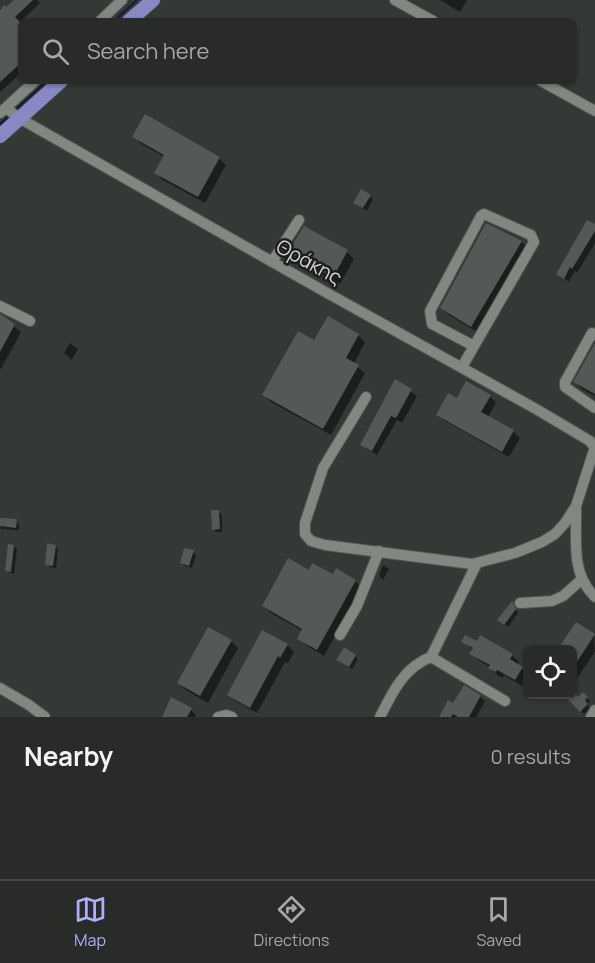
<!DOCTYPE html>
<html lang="en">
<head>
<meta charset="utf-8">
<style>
  :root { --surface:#282b28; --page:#343734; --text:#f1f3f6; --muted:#a5a7a8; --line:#444745; --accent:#adaffb }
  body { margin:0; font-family:Manrope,sans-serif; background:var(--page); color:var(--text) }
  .controls { position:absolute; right:18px; bottom:18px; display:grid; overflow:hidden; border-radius:9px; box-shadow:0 2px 4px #0004 }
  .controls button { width:54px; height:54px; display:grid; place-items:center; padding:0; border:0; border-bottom:2px solid var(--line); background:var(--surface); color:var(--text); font:30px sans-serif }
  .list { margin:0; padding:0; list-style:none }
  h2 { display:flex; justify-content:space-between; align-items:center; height:78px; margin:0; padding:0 24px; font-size:26px }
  h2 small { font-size:20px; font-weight:400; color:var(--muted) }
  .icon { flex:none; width:33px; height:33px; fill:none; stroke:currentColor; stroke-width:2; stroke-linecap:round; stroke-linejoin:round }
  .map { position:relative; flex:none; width:595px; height:717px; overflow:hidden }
  .search { position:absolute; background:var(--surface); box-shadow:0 2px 4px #0004; left:18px; right:18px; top:18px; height:66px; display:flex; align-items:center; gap:15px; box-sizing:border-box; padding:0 21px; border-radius:9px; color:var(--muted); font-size:22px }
  .sheet { height:162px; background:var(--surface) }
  nav { display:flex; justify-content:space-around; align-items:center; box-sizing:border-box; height:84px; border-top:2px solid var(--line); background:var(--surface); font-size:16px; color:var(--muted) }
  nav a { display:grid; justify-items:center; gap:3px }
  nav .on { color:var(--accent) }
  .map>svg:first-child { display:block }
  .shadow { fill:#0007 }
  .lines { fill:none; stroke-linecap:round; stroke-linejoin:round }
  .stream { stroke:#1a1447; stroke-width:2 }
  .building { fill:#545955 }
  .minor-casing { stroke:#525652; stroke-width:12 }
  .major-casing { stroke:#525652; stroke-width:15 }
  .minor { stroke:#828782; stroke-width:10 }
  .major { stroke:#8789c4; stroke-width:14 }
  .labels { text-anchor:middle; stroke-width:5; stroke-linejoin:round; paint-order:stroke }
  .street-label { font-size:20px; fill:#d0d3d0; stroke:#1d1f1e }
</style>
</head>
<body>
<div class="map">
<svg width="595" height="717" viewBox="0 0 595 717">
  <rect width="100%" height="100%" fill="#353935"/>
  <path class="shadow" d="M 16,0 L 37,0 L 40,3 L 19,23 L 21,24 L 21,73 L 0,92 L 0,8 L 6,9 Z
    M 440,0 L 467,0 L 460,12 Z
    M 134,136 L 219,158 L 226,165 L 205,203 L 163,180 L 156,173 L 165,157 L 141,144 Z
    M 370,196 L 373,199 L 367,211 L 355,203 Z
    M 486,225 L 522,242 L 529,250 L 479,333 L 449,315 L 442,308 Z
    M 595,226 L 595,243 L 577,273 L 575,271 L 569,282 L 558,274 Z
    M 290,252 L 347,252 L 354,259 L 340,284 L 297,259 Z
    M 0,315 L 21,332 L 1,369 L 0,369 Z
    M 358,335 L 365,342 L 354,364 L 365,373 L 331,435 L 271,402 L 264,395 L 315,342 Z
    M 70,343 L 78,349 L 72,360 L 64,353 Z
    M 595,346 L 595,396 L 582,389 L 575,382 Z
    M 396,382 L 417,396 L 402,423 L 397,420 L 377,455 L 362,445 Z
    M 490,396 L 496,403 L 488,417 L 513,431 L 520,438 L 509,457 L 445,421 L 438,415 L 458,400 Z
    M 218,511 L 222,515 L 222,532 L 216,532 L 213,529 Z
    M 0,518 L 16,521 L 19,524 L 19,530 L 1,529 Z
    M 14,546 L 17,549 L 14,574 L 6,571 Z
    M 55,546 L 58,549 L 56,568 L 50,567 L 46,564 Z
    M 193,552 L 196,555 L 192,568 L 185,566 L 182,563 Z
    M 383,565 L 389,569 L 383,580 L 379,576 Z
    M 309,572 L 355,581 L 362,588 L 324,656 L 306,645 L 299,638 L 303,631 L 271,613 L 264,606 Z
    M 512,603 L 518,613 L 508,627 L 503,623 Z
    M 594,635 L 595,651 L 577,679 L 572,676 L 572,650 Z
    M 231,641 L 238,648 L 208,703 L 186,690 L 179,683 Z
    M 463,641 L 512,655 L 519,662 L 517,665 L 528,674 L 522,686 L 504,675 L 503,678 L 497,675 L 490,667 L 478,660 L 471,653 L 473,650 Z
    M 287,645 L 294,652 L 288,663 L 285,662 L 257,713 L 236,701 L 229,695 Z
    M 355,656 L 358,659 L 352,669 L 341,663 Z
    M 565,694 L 572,694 L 578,699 L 583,694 L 590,701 L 587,705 L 590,708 L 584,714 Z
    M 480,697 L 485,701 L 476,717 L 440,717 Z
    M 191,710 L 196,715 L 195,717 L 161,717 L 165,714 Z"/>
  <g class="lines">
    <path class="stream" d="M 114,21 L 137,0
      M 14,111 L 47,81
      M 0,124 L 10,115"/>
  </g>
  <path class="building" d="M 14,0 L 33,0 L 15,17 L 21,23 L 21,63 L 0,82 L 0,10 L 4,5 L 6,7 Z
    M 145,114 L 220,157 L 198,197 L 154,173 L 164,155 L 132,137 Z
    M 361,189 L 371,195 L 363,208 L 353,203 Z
    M 587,220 L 595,224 L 595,231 L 572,269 L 570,267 L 564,279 L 556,274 Z
    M 486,223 L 522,241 L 471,327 L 440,308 Z
    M 304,226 L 348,250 L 333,278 L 288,252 Z
    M 0,314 L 15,324 L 0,352 Z
    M 328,316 L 359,334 L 346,358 L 359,365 L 323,429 L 262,395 L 298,331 L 314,340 Z
    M 595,343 L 595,394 L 573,382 Z
    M 395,379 L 412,389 L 396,418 L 391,416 L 372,451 L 360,445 Z
    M 466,381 L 491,395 L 481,412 L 514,430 L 502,452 L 436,415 L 448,393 L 457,398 Z
    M 211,510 L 219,510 L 220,529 L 212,530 Z
    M 0,518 L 17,519 L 16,528 L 0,526 Z
    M 47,543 L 56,545 L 53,566 L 45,565 Z
    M 8,544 L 14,545 L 11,572 L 5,571 Z
    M 184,548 L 194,550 L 189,566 L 180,563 Z
    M 288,558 L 309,570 L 312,563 L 333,574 L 336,568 L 356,580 L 317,650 L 297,639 L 302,629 L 262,606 Z
    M 512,601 L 516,609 L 504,625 L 497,620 Z
    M 576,622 L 595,634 L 573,668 L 573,650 L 557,650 Z
    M 208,627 L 232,640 L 200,696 L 177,683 Z
    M 262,630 L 288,644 L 280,658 L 278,656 L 250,708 L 227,695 Z
    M 465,635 L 477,641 L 480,635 L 513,654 L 510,659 L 523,667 L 515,680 L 497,670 L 496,672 L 488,668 L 490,665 L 469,654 L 473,648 L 461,642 Z
    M 344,647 L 356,655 L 349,667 L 336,660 Z
    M 464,685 L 481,695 L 469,717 L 458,717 L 453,714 L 451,717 L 439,717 L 448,700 L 453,703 Z
    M 583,692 L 588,697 L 585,700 L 588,704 L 580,712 L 563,694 L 575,694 L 578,697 Z
    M 171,697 L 192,708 L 187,717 L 162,717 Z"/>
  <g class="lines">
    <defs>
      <path id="minor" d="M 395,0 L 433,21
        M 100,21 L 122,0
        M 541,81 L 595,111
        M 6,108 L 19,118 L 320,289 L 536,409 L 590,441 L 595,448
        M 0,113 L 35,81
        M 272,262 L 299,220
        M 0,306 L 30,321
        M 595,335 L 592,333 L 565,382 L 565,387 L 595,408
        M 462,367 L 534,242 L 531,235 L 484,214 L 481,216 L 430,311 L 432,324 L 474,346
        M 366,397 L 323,468 L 305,523 L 305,534 L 311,541 L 325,545 L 472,564 L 515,553 L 542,542 L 555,534 L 565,523 L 576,506 L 595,447
        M 576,507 C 577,539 570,573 595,597
        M 520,603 L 552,601 L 563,596 L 581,580
        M 340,635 L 357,606 L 379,551
        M 431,657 L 505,701
        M 0,688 L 29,705 L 45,717
        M 218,717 L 226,715 L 232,717
        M 380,717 C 392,693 404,667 431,657 L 477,563
        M 591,717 L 595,710"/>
      <path id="major" d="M 129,21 L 153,0
        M 0,136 L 61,81"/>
    </defs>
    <use href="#minor" class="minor-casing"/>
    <use href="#major" class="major-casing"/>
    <use href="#minor" class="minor"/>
    <use href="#major" class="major"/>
  </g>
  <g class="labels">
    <g class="street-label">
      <text transform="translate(309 262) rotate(29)" y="7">Θράκης</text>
    </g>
  </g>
</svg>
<div class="controls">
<button><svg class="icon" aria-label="locate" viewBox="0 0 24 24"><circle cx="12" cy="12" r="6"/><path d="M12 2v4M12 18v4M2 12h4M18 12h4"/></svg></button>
</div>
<div class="search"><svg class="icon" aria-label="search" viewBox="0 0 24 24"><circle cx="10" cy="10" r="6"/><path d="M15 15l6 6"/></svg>Search here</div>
</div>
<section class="sheet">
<h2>Nearby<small>0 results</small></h2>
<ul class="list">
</ul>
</section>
<nav>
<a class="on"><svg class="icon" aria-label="map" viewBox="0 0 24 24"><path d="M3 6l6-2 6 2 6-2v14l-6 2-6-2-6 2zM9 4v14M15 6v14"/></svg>Map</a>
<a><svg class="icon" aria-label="directions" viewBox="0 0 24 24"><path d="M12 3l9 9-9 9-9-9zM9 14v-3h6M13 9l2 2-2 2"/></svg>Directions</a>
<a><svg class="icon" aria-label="saved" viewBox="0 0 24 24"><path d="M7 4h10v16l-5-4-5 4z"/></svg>Saved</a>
</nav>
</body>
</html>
